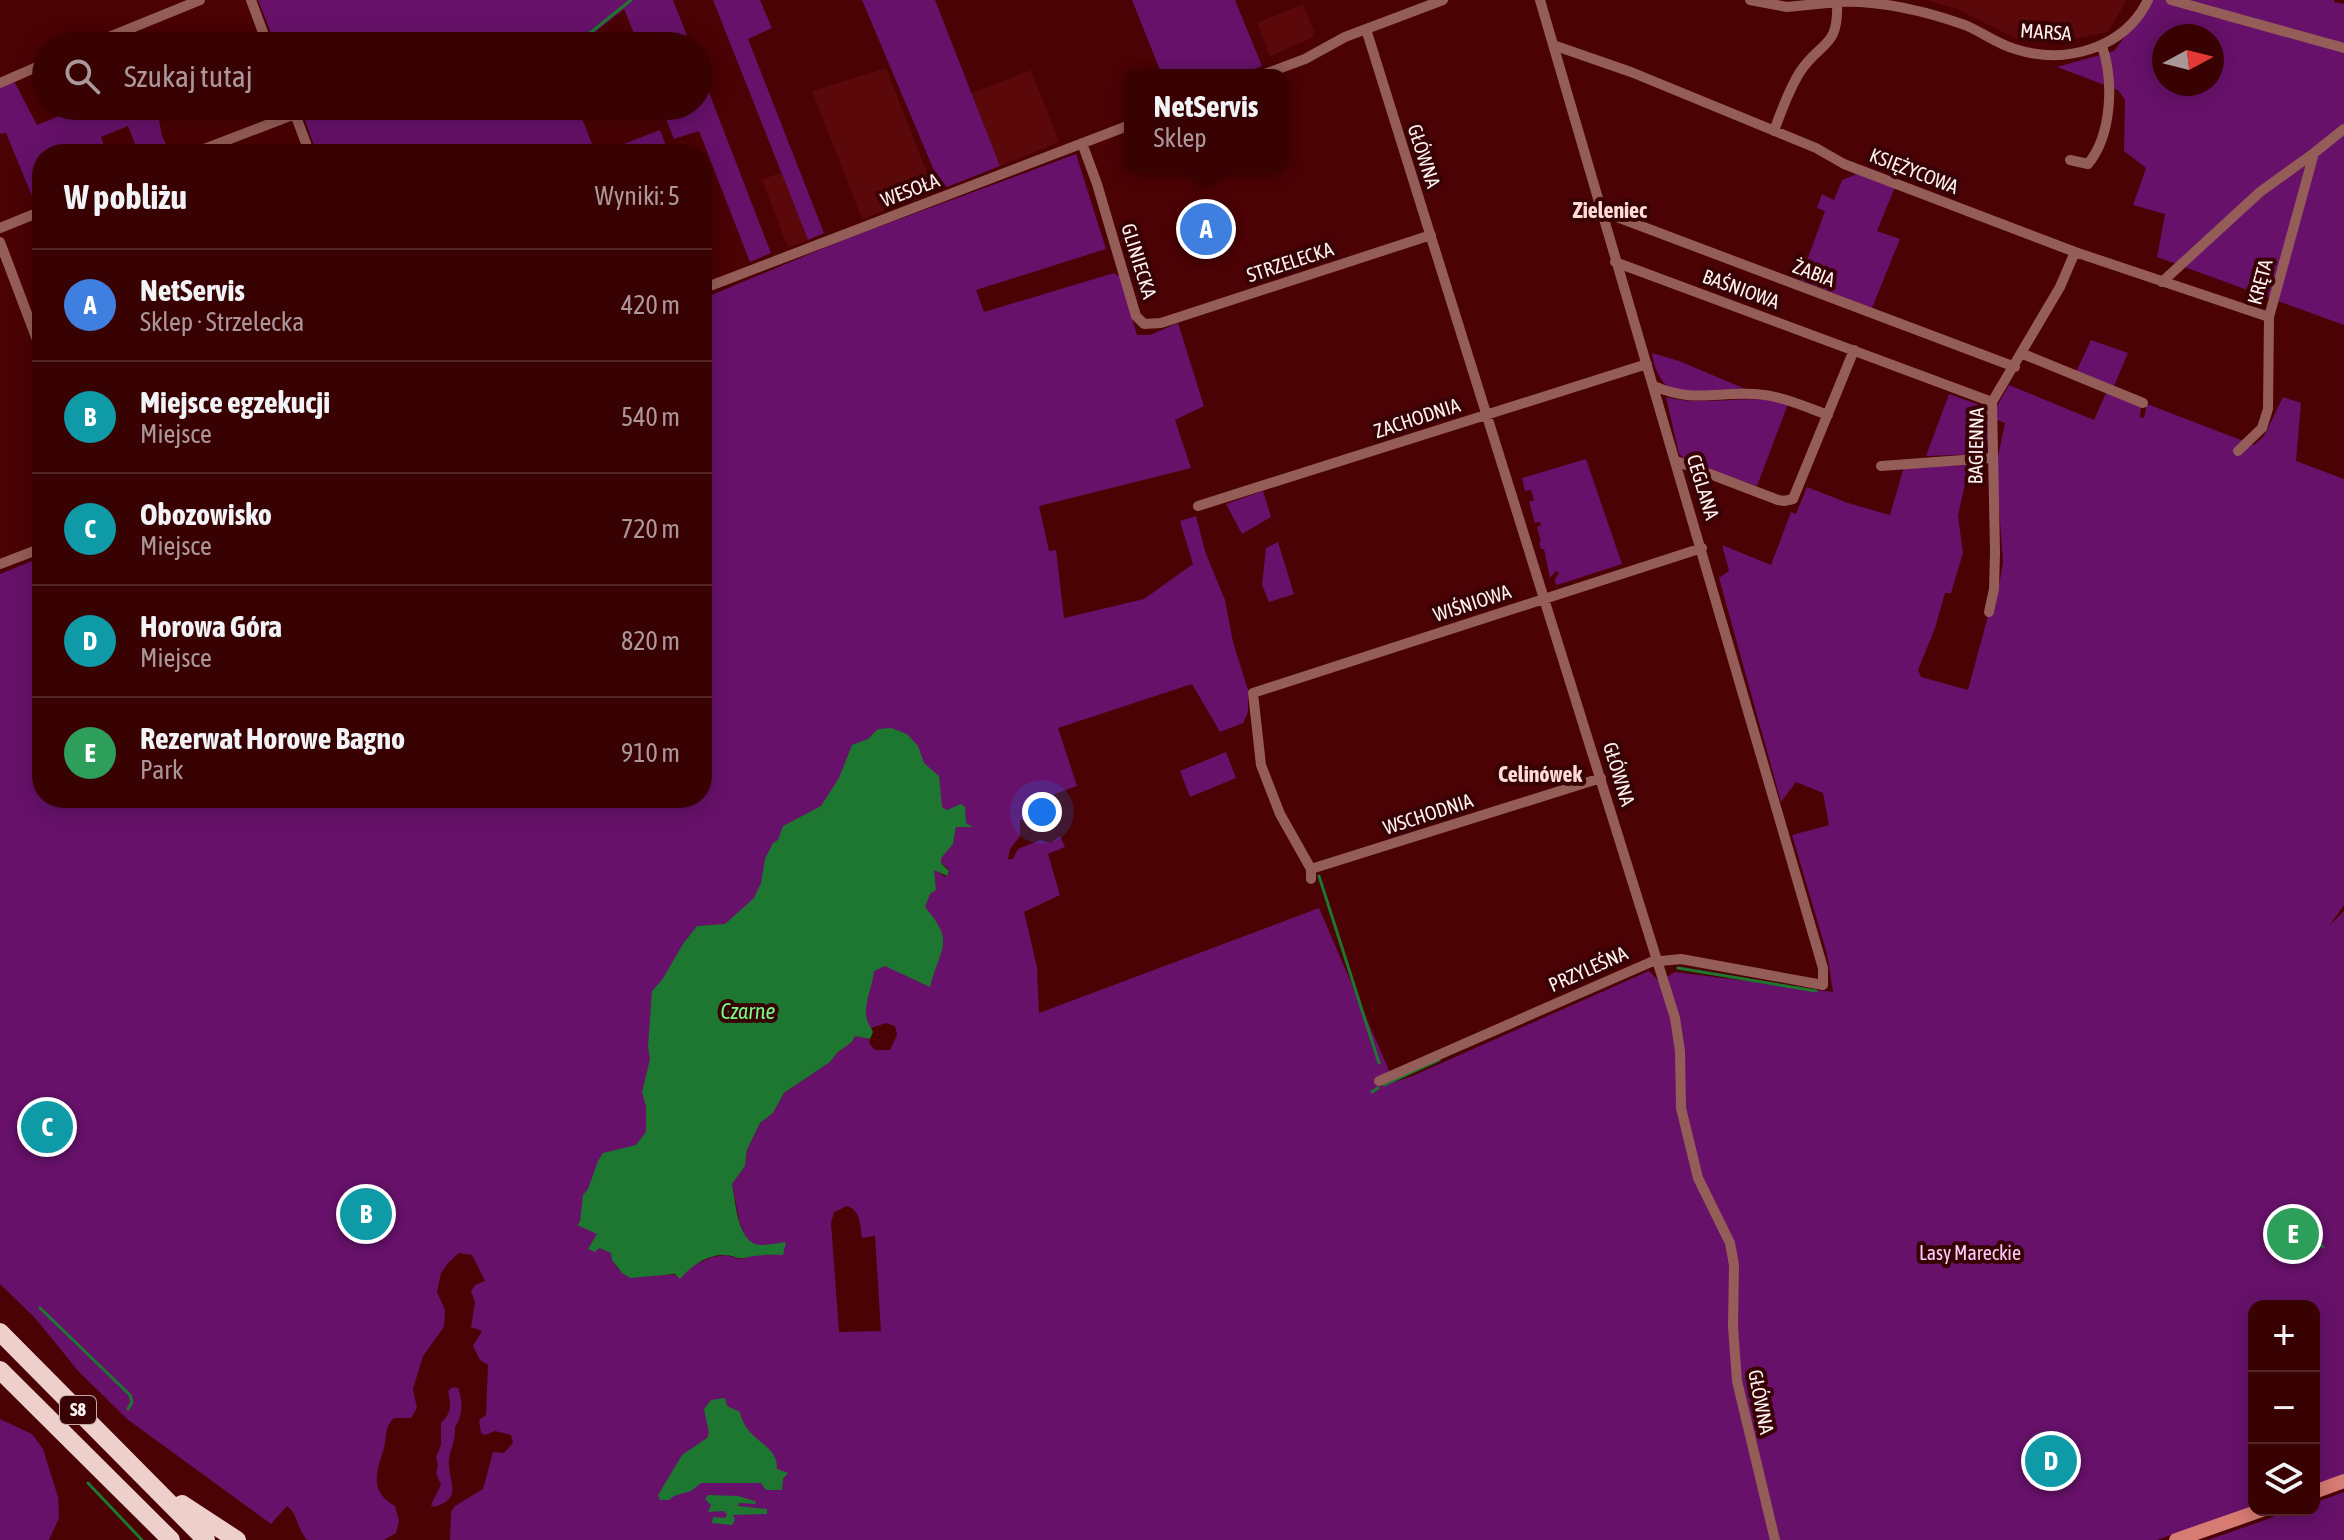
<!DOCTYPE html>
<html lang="pl">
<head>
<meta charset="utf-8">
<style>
  :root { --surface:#380203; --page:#431012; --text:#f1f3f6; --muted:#ab979a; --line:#522425; --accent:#2563eb }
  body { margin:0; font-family:"Asap Condensed",sans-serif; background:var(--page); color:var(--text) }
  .controls { position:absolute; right:24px; bottom:24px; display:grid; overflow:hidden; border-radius:16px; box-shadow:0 4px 20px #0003 }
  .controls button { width:72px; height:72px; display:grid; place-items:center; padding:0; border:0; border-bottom:2px solid var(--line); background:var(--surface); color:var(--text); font:40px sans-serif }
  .compass { position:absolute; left:2152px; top:24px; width:72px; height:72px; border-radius:50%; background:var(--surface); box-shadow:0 4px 20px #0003; rotate:83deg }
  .you { position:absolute; left:1042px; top:812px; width:28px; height:28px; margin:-20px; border:6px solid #fff; border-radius:50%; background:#1a73e8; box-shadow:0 0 0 12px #1a73e833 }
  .badge { display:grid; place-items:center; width:52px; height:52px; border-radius:50%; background:var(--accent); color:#fff; font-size:26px; font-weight:700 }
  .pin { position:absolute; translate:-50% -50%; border:4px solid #fff; box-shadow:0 2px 8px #0006 }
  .popup { position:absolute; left:1124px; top:69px; width:164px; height:104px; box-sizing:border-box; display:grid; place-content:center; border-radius:16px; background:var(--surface); filter:drop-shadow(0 2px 6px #0005); font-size:26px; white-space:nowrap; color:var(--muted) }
  .popup b { font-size:30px; color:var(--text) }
  .popup::after { content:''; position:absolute; left:50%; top:100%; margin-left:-16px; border:16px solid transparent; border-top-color:var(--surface) }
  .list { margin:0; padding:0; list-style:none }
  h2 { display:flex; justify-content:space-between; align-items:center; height:104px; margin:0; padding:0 32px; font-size:34px }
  h2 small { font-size:26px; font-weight:400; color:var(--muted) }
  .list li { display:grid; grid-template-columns:52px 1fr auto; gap:24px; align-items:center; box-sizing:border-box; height:112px; padding:0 32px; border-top:2px solid var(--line) }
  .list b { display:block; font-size:30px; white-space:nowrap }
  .list p { margin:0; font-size:26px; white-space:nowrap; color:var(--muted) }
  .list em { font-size:26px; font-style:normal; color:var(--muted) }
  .icon { flex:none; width:44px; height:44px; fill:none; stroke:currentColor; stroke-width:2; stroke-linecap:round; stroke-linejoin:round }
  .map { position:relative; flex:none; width:2344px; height:1540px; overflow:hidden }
  .search { position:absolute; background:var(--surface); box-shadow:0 4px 20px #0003; left:32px; top:32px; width:680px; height:88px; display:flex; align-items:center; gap:20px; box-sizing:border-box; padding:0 28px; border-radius:44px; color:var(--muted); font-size:30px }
  .panel { position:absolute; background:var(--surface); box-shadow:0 4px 20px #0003; left:32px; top:144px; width:680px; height:664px; border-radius:32px }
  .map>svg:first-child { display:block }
  .built { fill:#5a0809 }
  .green { fill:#67116a; fill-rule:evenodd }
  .water { fill:#1e7731 }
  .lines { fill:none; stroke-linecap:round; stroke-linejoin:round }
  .stream { stroke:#1e7731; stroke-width:3 }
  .street { stroke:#955d57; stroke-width:10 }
  .secondary { stroke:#d67c73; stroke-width:14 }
  .highway { stroke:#edd0cc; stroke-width:18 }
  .labels { text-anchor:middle; stroke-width:8; stroke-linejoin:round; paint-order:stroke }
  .shield { fill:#380304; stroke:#c0aaaa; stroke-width:2 }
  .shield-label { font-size:18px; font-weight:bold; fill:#fbf2f1 }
  .street-label { font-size:20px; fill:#fbf2f1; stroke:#380304 }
  .park-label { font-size:20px; fill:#fccdfb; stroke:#380304 }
  .neighbourhood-label { font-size:22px; font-weight:bold; fill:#ffdbd6; stroke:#380304 }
  .water-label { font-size:22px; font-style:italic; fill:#74fd89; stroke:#380304 }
</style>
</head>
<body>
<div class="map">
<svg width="2344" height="1540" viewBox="0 0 2344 1540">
  <rect width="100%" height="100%" fill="#4a0204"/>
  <path class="built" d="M 1926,0 L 2127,0 L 2108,32 L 2060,42 L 2046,43 L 2016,39 L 1957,9 Z
    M 1303,4 L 1314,31 L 1312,38 L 1270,56 L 1257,23 Z
    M 886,68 L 935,193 L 862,219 L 812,91 Z
    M 1031,70 L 1059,142 L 1000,166 L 971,93 Z
    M 781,172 L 808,240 L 788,248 L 762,180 Z"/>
  <path class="green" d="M 258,0 L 673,0 L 691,46 L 639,46 L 624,9 L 578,46 L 276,46 Z
    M 713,0 L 760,0 L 772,28 L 748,39 L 824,233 L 808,240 Z
    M 862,0 L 935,0 L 1000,166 L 947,187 L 938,180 Z
    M 1132,0 L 1235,0 L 1262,66 L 1238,75 L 1162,75 Z
    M 2152,0 L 2334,0 L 2334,2 L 2344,4 L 2344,325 L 2157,257 L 2165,214 L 2133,205 L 2146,168 L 2124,151 L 2125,100 L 2118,90 L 2057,67 L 2114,51 ZM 2164,36 L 2212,36 L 2212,84 L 2164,84 Z
    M 698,64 L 771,253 L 750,262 L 699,131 L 674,139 L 661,106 L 698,106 Z
    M 14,81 L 37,125 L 85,106 L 178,106 L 158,115 L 162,136 L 171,154 L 139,154 L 128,126 L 101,137 L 107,154 L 74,154 L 72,148 L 57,154 L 42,154 L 42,206 L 37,208 L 6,133 L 0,134 L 0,87 Z
    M 300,106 L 577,106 L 596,154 L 317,154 Z
    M 660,130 L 669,154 L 598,154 Z
    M 1076,154 L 1106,249 L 976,290 L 984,312 L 1114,273 L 1120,277 L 1137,335 L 1150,335 L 1178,323 L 1204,406 L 1175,420 L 1191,468 L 1039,506 L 1049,551 L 1056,550 L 1064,618 L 1144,599 L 1193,564 L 1180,521 L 1196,516 L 1206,554 L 1225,600 L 1233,642 L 1248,690 L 1248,712 L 1243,723 L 1220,732 L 1192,684 L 1058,728 L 1077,786 L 1041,799 L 1045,808 L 1037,818 L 1020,820 L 1020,836 L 1010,849 L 1008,859 L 1013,859 L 1018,849 L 1040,840 L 1051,843 L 1060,836 L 1065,847 L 1048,854 L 1060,895 L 1024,912 L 1037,967 L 1039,1013 L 1319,908 L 1394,1082 L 1410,1077 L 1649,971 L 1659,981 L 1675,972 L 1833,992 L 1827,954 L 1792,835 L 1829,825 L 1823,793 L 1796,782 L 1781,802 L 1719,578 L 1729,571 L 1722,545 L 1771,565 L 1791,512 L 1796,514 L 1807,487 L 1848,503 L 1890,515 L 1904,467 L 1969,465 L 1958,516 L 1963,553 L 1951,593 L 1945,593 L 1935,628 L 1918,670 L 1921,677 L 1968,690 L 1989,612 L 1994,613 L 2003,563 L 1996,466 L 2005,423 L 1997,420 L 1997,406 L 2009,385 L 2094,420 L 2106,393 L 2141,406 L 2140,417 L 2144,418 L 2147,404 L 2254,445 L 2264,436 L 2283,397 L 2301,403 L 2296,461 L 2344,479 L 2344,905 L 2330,925 L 2344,911 L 2344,1475 L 2314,1485 L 2314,1306 L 2254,1306 L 2254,1506 L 2157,1540 L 450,1540 L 451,1512 L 455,1506 L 483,1489 L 493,1452 L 504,1453 L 513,1443 L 511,1435 L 495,1431 L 485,1435 L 481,1433 L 479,1420 L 486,1415 L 488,1365 L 480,1360 L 473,1346 L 482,1331 L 471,1327 L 475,1302 L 471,1291 L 475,1285 L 485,1281 L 472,1255 L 459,1253 L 448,1263 L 441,1273 L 437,1292 L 445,1310 L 444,1327 L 423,1356 L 413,1389 L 417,1408 L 411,1418 L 394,1418 C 384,1428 387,1436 384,1448 C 377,1471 368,1491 395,1506 L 399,1521 L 396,1533 L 384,1540 L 307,1540 C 297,1529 298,1514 287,1506 L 271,1524 L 127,1419 L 79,1372 L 35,1318 L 0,1284 L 0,574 L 42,557 L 42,798 L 702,798 L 702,299 L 843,240 ZM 962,822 L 971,826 L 956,827 L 953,844 L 941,857 L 941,863 L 948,868 L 949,873 L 945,877 L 934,869 L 858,987 L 868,1029 L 886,1023 L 895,1026 L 897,1035 L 890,1050 L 875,1050 L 869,1043 L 870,1039 L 855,1036 L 852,1042 L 838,1052 L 830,1062 L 784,1093 L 773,1113 L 760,1123 L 747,1150 L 745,1166 L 732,1184 L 740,1224 L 747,1240 L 772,1255 L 752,1255 L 741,1259 L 726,1255 L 712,1257 L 686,1269 L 684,1275 L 638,1275 L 630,1278 C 620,1272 612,1264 612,1253 L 599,1248 L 662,1096 ZM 847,1206 C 861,1211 860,1224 862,1238 L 875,1236 L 881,1331 L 839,1332 L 831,1223 L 834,1212 Z
    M 1857,174 L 1895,187 L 1877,231 L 1900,239 L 1872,308 L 1800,280 L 1825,211 L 1817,208 L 1822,194 L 1834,200 L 1842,180 Z
    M 2091,340 L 2128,353 L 2114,386 L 2076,372 Z
    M 1652,353 L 1679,361 L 1748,390 C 1734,391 1689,396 1678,392 C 1661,386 1654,369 1652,353 Z
    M 1949,394 L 1985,407 C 1991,419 1990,442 1985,454 L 1926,456 Z
    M 1666,397 C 1706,408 1748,392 1788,404 L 1757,486 L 1690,463 L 1679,454 Z
    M 1586,459 L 1622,564 L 1557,585 L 1554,581 L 1559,573 L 1556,571 L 1550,578 L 1544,549 L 1541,549 L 1539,543 L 1541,542 L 1537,527 L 1541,525 L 1540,522 L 1535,523 L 1529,502 L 1534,500 L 1531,490 L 1525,491 L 1522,478 Z
    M 1263,491 L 1271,517 L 1242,534 L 1226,504 Z
    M 1278,542 L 1294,594 L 1269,602 L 1262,585 L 1266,548 Z
    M 1226,752 L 1236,778 L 1190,797 L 1180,771 Z
    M 453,1387 L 458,1388 C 463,1399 463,1417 455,1427 C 456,1439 451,1447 449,1459 C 447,1480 465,1498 434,1507 L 431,1505 L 441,1485 L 436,1473 L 438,1466 L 436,1457 L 441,1445 L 441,1423 C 452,1412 451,1407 448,1391 Z
    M 0,1419 L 32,1434 L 43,1449 L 58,1497 L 59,1518 L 49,1540 L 0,1540 Z
    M 2344,1492 L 2344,1540 L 2208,1540 L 2293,1510 L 2314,1510 L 2314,1503 Z"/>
  <path class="water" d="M 891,728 L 907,734 L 918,746 L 924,763 L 939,776 L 942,807 L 947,810 L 961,804 L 965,807 L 966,823 L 973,827 L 956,827 L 953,844 L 941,858 L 941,863 L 949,871 L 947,876 L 934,870 L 936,890 L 930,894 L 925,907 C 956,943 940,947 930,987 L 885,966 L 874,971 C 873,986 863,1003 867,1020 C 868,1024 871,1027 873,1032 L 870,1039 L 855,1036 L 852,1042 L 838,1052 L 830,1062 L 784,1093 L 773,1113 L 760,1123 L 747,1150 L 745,1166 L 732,1184 C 736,1202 737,1243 760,1245 C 769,1245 778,1243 786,1242 L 783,1255 C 769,1254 757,1255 744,1258 C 737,1259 732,1255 725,1255 C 707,1254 690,1267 680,1279 L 675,1274 L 630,1278 L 622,1273 L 612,1260 L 611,1253 L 599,1248 L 595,1252 L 588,1249 L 597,1234 L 577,1225 L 580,1222 L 583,1195 L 588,1189 L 598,1161 L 603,1153 L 636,1145 L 646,1132 L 646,1106 L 642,1092 L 650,1059 L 648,1047 L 652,991 L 662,980 L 683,944 L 697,926 L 725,924 L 754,898 L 761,883 L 765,859 L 773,843 L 778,840 L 783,826 L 821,806 L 839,778 L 852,745 L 868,739 L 878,729 Z
    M 725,1398 L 727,1406 L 740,1412 C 746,1443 778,1442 777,1469 L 788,1473 L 783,1479 L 782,1490 L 766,1490 L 761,1483 L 701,1483 L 691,1491 L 674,1496 L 669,1500 L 660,1500 L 658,1495 L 682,1455 L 707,1438 L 709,1433 L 704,1409 L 711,1400 Z
    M 708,1495 L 738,1496 L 755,1501 L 756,1504 L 739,1503 L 738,1506 L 767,1509 L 767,1514 L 733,1515 L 735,1520 L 732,1525 L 712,1523 L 713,1517 L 725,1518 L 727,1515 L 724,1511 L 708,1512 L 711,1505 L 705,1499 Z"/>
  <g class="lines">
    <path class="stream" d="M 575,45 L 631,0
      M 1319,876 L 1379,1063
      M 1678,968 L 1816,991
      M 1384,1085 L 1439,1060
      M 1372,1092 L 1378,1088
      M 2313,1218 L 2318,1242 L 2323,1247
      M 40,1308 L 130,1395 L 132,1402 L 128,1409
      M 88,1483 L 142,1540"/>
    <path class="street" d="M 251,0 L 268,46
      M 1750,0 L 1787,7 L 1837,2
      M 2171,0 L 2344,48
      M 1366,29 L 1675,1018 L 1680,1051 L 1681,1108 L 1698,1178 L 1730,1243 L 1734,1265 L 1733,1327 L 1737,1381 L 1775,1540
      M 1553,45 L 1631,72 L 1816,148 L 1844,164 L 2075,252 L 2269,317
      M 87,46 L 200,0
      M 1262,75 L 1305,59 L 1345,37 L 1443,0
      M 0,83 L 46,63
      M 292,106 L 310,154
      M 1774,131 C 1781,112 1788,91 1800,72 C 1821,40 1839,49 1837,2 C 1879,0 1925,11 1965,25 C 1982,32 1997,44 2015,49 C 2065,65 2124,49 2148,0
      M 1082,143 L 1097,184 L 1136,316 L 1144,324 L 1161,323 L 1431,235
      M 191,154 L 295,114
      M 2070,160 L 2088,164 C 2112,135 2114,81 2102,46
      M 1601,211 L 2015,367
      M 0,228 L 42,211
      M 0,242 L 42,353
      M 1615,262 L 1992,402
      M 2162,282 L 2260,192 L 2314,153
      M 702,289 L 1130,125
      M 2023,354 L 2143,403
      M 1654,386 C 1693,403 1715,392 1754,394 C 1780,395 1803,406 1828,415
      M 2238,451 L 2262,428 L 2268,409 L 2269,317 L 2314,153 L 2344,129
      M 1676,461 L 1778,500 L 1784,501 L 1793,499 L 1854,350
      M 1881,466 L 1991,458
      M 1198,506 L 1647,364
      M 0,564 L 42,548
      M 1989,612 L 1994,589 L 1995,552 L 1992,402 L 2060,287 L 2075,252
      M 1311,869 L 1601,778
      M 1311,879 L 1311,869 L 1280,814 L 1261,765 L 1253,693 L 1702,548
      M 1379,1081 L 1651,962 L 1681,959 L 1823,985 L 1823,968 L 1540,0"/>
    <path class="secondary" d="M 2314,1492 L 2344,1481
      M 2176,1540 L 2262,1510"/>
    <path class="highway" d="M 0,1332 L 206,1540
      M 0,1370 L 171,1540
      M 182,1504 L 237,1540"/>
  </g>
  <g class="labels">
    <rect class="shield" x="60" y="1396" width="36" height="28" rx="6"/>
    <g class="shield-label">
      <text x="78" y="1416">S8</text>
    </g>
    <g class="street-label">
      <text transform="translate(2046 32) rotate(4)" y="7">MARSA</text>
      <text transform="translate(1424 156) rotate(72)" y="7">GŁÓWNA</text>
      <text transform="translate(1914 171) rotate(21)" y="7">KSIĘŻYCOWA</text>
      <text transform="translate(910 190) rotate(-21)" y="7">WESOŁA</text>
      <text transform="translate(1139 261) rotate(73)" y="7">GLINIECKA</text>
      <text transform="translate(1290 262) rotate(-18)" y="7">STRZELECKA</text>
      <text transform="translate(1814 273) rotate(21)" y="7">ŻABIA</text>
      <text transform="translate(2260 282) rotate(-75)" y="7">KRĘTA</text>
      <text transform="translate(1741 289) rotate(20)" y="7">BAŚNIOWA</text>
      <text transform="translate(1417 418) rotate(-18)" y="7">ZACHODNIA</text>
      <text transform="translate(1976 446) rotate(-89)" y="7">BAGIENNA</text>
      <text transform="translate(1703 487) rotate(73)" y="7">CEGLANA</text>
      <text transform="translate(1472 603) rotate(-18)" y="7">WIŚNIOWA</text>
      <text transform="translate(1619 774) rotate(73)" y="7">GŁÓWNA</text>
      <text transform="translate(1428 814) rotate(-18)" y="7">WSCHODNIA</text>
      <text transform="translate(1588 969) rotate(-24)" y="7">PRZYLEŚNA</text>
      <text transform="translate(1761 1402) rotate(79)" y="7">GŁÓWNA</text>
    </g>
    <g class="park-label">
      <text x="1970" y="1260">Lasy Mareckie</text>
    </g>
    <g class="neighbourhood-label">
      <text x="1610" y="218">Zieleniec</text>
      <text x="1540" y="782">Celinówek</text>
    </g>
    <g class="water-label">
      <text x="748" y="1019">Czarne</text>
    </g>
  </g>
</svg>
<div class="controls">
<button>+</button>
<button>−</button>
<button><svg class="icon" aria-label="layers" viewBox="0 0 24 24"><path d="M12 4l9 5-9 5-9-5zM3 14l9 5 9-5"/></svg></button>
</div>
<svg class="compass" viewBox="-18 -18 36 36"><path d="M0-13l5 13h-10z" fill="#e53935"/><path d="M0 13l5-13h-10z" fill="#ab979a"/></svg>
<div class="you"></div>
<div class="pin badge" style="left:1206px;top:229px;background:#3f7fe0">A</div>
<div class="popup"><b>NetServis</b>Sklep</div>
<div class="pin badge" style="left:366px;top:1214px;background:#0f9aa8">B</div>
<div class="pin badge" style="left:47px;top:1127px;background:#0f9aa8">C</div>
<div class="pin badge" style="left:2051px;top:1461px;background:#0f9aa8">D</div>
<div class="pin badge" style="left:2293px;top:1234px;background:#2e9e5b">E</div>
<div class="search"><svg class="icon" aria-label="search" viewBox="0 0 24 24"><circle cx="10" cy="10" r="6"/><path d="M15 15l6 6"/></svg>Szukaj tutaj</div>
<section class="panel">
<h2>W pobliżu<small>Wyniki: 5</small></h2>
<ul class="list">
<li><span class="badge" style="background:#3f7fe0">A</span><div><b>NetServis</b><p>Sklep · Strzelecka</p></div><em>420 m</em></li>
<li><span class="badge" style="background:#0f9aa8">B</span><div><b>Miejsce egzekucji</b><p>Miejsce</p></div><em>540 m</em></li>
<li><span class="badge" style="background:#0f9aa8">C</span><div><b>Obozowisko</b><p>Miejsce</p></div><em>720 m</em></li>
<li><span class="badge" style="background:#0f9aa8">D</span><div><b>Horowa Góra</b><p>Miejsce</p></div><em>820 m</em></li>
<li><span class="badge" style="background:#2e9e5b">E</span><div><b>Rezerwat Horowe Bagno</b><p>Park</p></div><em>910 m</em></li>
</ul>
</section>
</div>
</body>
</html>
